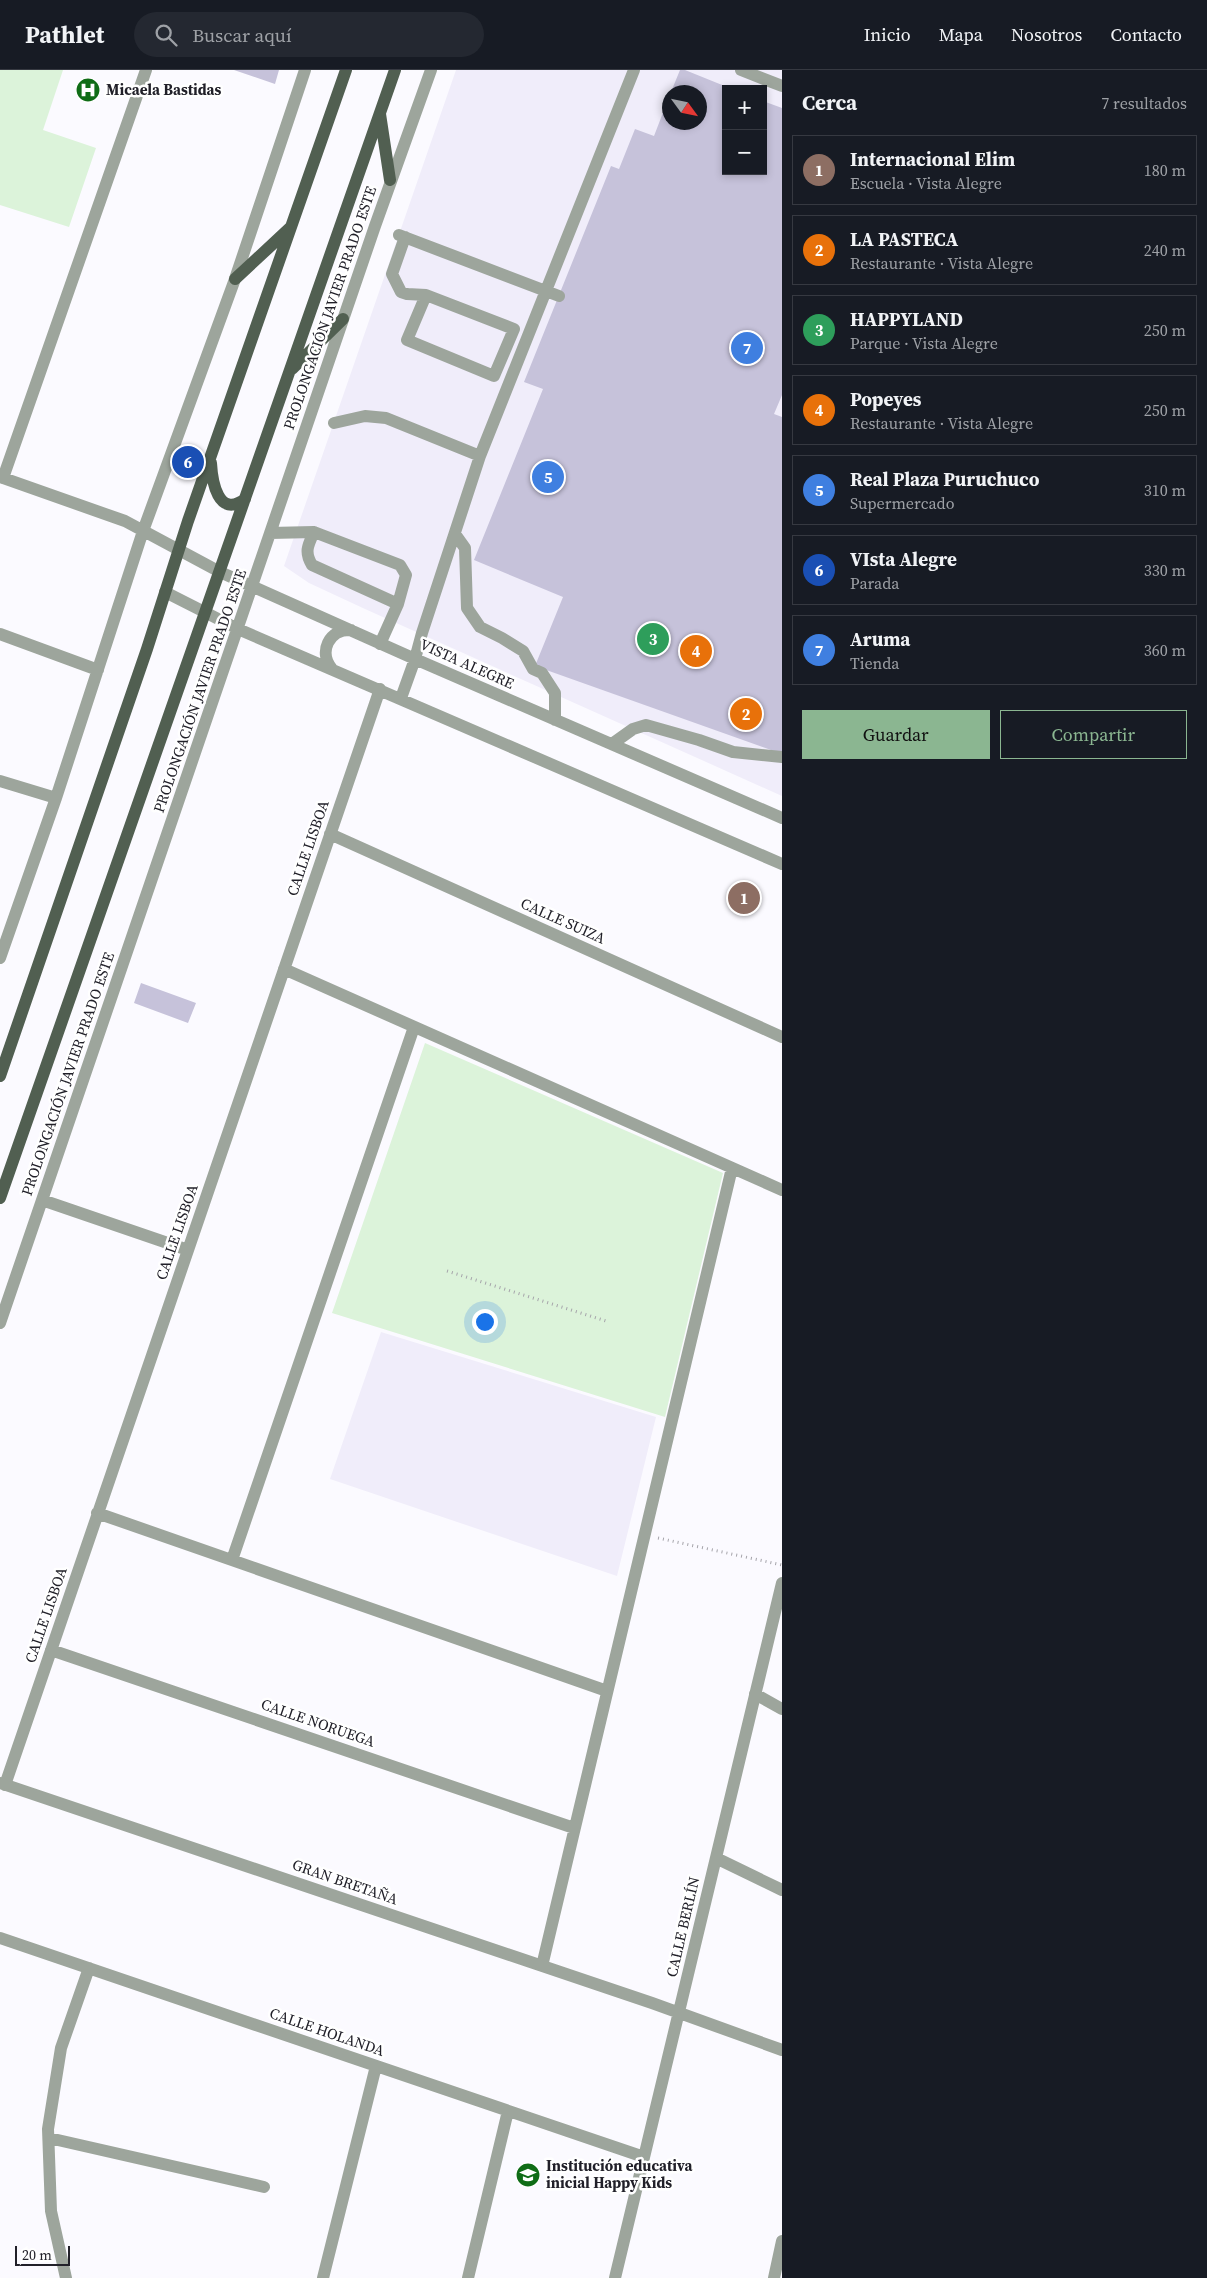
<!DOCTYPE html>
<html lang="es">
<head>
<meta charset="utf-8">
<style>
  :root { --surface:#171b24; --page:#242831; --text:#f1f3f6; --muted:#9ea1a6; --line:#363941; --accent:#8bb691 }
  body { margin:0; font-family:"Source Serif 4",serif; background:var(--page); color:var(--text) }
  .controls { position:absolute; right:15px; top:15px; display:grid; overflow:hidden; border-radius:0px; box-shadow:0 2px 8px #0003 }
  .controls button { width:45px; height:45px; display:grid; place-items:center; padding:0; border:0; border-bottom:1px solid var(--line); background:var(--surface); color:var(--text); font:25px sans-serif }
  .compass { position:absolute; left:662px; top:15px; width:45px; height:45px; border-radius:50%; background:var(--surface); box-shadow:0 2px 8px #0003; rotate:123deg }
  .scale { position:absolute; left:15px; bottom:12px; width:55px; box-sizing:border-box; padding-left:5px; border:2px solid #212029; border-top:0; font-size:14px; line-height:18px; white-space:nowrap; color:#212029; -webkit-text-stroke:4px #fff; paint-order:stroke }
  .you { position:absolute; left:484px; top:1251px; width:18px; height:18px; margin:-12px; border:4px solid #fff; border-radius:50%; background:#1a73e8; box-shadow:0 0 0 8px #1a73e833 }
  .badge { display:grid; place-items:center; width:32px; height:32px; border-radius:50%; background:var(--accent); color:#fff; font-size:16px; font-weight:700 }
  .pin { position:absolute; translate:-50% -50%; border:2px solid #fff; box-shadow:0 1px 5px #0006 }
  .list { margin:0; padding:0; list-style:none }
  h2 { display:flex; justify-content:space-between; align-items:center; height:65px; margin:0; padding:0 20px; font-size:21px }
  h2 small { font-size:16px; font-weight:400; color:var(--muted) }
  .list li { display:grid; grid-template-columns:32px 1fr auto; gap:15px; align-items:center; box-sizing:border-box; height:70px; margin:0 10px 10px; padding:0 10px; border:1px solid var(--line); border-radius:0px }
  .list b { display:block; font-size:19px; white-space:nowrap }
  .list p { margin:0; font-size:16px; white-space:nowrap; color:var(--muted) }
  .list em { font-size:16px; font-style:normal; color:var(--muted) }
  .actions { display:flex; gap:10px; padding:15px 20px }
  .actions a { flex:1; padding:11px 0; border:1px solid var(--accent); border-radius:0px; text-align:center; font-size:18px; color:var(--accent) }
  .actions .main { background:var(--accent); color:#111 }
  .icon { flex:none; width:28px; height:28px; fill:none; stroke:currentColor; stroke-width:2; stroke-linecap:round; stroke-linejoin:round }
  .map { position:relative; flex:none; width:782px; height:2208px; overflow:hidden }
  header { display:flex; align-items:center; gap:30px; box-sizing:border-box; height:70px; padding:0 25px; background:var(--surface); border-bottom:1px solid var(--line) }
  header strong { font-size:24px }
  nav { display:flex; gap:28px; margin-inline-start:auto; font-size:18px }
  .search { width:350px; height:45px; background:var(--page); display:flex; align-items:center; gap:12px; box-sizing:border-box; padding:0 18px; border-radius:28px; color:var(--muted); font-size:19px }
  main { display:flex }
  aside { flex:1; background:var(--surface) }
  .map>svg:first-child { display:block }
  .built { fill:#f0edfa; fill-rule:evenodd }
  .green { fill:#dcf3da }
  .building { fill:#c6c2da }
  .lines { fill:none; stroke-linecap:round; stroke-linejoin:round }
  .path { stroke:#a5a4aa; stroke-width:3; stroke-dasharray:1 4; stroke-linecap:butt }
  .minor { stroke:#9da59c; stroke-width:12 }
  .major { stroke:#515f51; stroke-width:12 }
  .labels { text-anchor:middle; stroke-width:5; stroke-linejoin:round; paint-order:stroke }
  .poi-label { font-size:15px; font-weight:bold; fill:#212029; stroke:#fff; text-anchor:start }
  .street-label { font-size:15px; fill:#212029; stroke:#fff }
</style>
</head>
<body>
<header>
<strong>Pathlet</strong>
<div class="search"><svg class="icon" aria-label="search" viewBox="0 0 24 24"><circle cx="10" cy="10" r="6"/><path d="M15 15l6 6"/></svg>Buscar aquí</div>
<nav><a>Inicio</a><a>Mapa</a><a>Nosotros</a><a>Contacto</a></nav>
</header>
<main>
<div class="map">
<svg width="782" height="2208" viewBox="0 0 782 2208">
  <rect width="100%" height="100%" fill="#fbfaff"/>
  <path class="built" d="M 456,0 L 782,0 L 782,726 L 365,539 L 309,513 L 284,496 ZM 726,19 L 763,19 L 763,101 L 726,101 ZM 670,22 L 700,22 L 700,52 L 670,52 Z
    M 381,1262 L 656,1347 L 617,1506 L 330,1409 Z"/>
  <path class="green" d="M 0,0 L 63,0 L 43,60 L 96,78 L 69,157 L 0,135 Z
    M 425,973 L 723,1103 L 665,1347 L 332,1243 Z"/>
  <path class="building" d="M 234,0 L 279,0 L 275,14 Z
    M 680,0 L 685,0 L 732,19 L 726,19 L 726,101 L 763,101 L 763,31 L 782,38 L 782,325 L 774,344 L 782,347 L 782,684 L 535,596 L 563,527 L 474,490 L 543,319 L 524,312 L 611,96 L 619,99 L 635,59 L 654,66 L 669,27 L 670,52 L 700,52 L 700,22 L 671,22 Z
    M 141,913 L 196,933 L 188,953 L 134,933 Z"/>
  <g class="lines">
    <path class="path" d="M 447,1201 L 606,1251
      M 658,1468 L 782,1495"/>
    <path class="minor" d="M 741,0 L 782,16
      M 399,165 L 559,226
      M 405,167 L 392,204 L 401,222 L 407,224 L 426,225 L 514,259 L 494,306 L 407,270 L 426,225
      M 334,353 L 365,346 L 386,348 L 480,386
      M 0,407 L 125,451 L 220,502 L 415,589 L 782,748
      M 3,408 L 146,0
      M 314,462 C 308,475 304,482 312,495 L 398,534
      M 270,463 L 314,462 L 400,495 L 406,505 L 398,534 L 380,574
      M 455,464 L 465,478 L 467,538 L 480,557 L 502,568 L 523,581 L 533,599 L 542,603 L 555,623 L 555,650
      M 165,522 L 238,559 L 782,794
      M 0,564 L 98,600
      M 332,599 C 318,582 329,559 351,560
      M 401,628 L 415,589 L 422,563 L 480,386 L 634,0
      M 612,674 L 633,659 L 646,655 L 699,670 L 733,682 L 782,687
      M 0,711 L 56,728
      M 330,764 L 782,967
      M 0,888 L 56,728 L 143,461 L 235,209 L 305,0
      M 284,899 L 782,1120
      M 42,1130 L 188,1180
      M 0,1253 L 375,156 L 431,0
      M 97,1443 L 607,1621
      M 232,1490 L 414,957
      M 51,1580 L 574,1758
      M 755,1624 L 782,1639
      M 0,1713 L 652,1933 L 782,1980
      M 5,1715 L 380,619
      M 716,1788 L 782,1820
      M 0,1868 L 644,2087
      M 542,1896 L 732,1098
      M 49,2068 L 264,2117
      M 66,2208 L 51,2141 L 48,2059 L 61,1978 L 89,1898
      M 323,2208 L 376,1996
      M 468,2208 L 508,2041
      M 615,2208 L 782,1513
      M 774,2208 L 782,2171"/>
    <path class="major" d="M 380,44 L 390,110
      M 235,209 L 291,157
      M 292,299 L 343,249
      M 211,393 C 212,411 218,449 245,429
      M 0,1006 L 147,579 L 188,451 L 346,0
      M 0,1128 L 395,0"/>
  </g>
  <defs>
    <symbol id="hospital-disc" viewBox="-11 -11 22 22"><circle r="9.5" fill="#0f6c16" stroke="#fff"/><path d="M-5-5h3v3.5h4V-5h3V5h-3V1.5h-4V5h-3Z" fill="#fff"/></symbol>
    <symbol id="school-disc" viewBox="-11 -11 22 22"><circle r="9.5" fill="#0f6c16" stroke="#fff"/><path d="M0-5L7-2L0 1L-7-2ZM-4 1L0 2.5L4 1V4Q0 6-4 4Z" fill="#fff"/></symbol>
  </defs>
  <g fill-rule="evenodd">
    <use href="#hospital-disc" x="74" y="6" width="28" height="28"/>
    <use href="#school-disc" x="514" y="2091" width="28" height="28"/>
  </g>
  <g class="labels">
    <g class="poi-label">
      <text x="106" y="25">Micaela Bastidas</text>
      <text x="546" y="2101">Institución educativa<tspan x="546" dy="17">inicial Happy Kids</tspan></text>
    </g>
    <g class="street-label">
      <text transform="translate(330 238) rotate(-71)" y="5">PROLONGACIÓN JAVIER PRADO ESTE</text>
      <text transform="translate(467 594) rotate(24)" y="5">VISTA ALEGRE</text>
      <text transform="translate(200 621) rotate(-71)" y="5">PROLONGACIÓN JAVIER PRADO ESTE</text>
      <text transform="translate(308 778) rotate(-71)" y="5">CALLE LISBOA</text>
      <text transform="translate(563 851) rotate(24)" y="5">CALLE SUIZA</text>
      <text transform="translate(68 1004) rotate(-71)" y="5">PROLONGACIÓN JAVIER PRADO ESTE</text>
      <text transform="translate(177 1162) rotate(-71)" y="5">CALLE LISBOA</text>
      <text transform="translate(46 1545) rotate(-71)" y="5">CALLE LISBOA</text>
      <text transform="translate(318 1653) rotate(19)" y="5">CALLE NORUEGA</text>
      <text transform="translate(345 1812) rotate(19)" y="5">GRAN BRETAÑA</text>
      <text transform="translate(683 1857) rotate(-77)" y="5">CALLE BERLÍN</text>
      <text transform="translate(327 1962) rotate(19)" y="5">CALLE HOLANDA</text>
    </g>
  </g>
</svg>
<div class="controls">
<button>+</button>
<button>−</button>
</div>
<svg class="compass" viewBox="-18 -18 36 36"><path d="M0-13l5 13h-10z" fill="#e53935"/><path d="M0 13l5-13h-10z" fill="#9ea1a6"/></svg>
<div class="scale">20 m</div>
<div class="you"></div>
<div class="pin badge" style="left:744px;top:828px;background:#8d6e63">1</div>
<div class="pin badge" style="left:746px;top:644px;background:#e8710a">2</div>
<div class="pin badge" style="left:653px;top:569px;background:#2e9e5b">3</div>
<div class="pin badge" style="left:696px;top:581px;background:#e8710a">4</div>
<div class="pin badge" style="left:548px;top:407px;background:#3f7fe0">5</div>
<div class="pin badge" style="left:188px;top:392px;background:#1a4fb4">6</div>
<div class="pin badge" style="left:747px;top:278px;background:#3f7fe0">7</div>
</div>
<aside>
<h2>Cerca<small>7 resultados</small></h2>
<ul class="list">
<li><span class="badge" style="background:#8d6e63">1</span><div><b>Internacional Elim</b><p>Escuela · Vista Alegre</p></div><em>180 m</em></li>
<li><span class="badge" style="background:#e8710a">2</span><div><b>LA PASTECA</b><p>Restaurante · Vista Alegre</p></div><em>240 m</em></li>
<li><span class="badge" style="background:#2e9e5b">3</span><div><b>HAPPYLAND</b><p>Parque · Vista Alegre</p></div><em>250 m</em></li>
<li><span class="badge" style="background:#e8710a">4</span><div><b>Popeyes</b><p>Restaurante · Vista Alegre</p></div><em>250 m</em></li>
<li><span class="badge" style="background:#3f7fe0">5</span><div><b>Real Plaza Puruchuco</b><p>Supermercado</p></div><em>310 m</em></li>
<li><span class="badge" style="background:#1a4fb4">6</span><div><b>VIsta Alegre</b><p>Parada</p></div><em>330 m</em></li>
<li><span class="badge" style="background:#3f7fe0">7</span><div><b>Aruma</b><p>Tienda</p></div><em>360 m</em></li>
</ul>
<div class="actions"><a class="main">Guardar</a><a>Compartir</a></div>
</aside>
</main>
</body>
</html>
